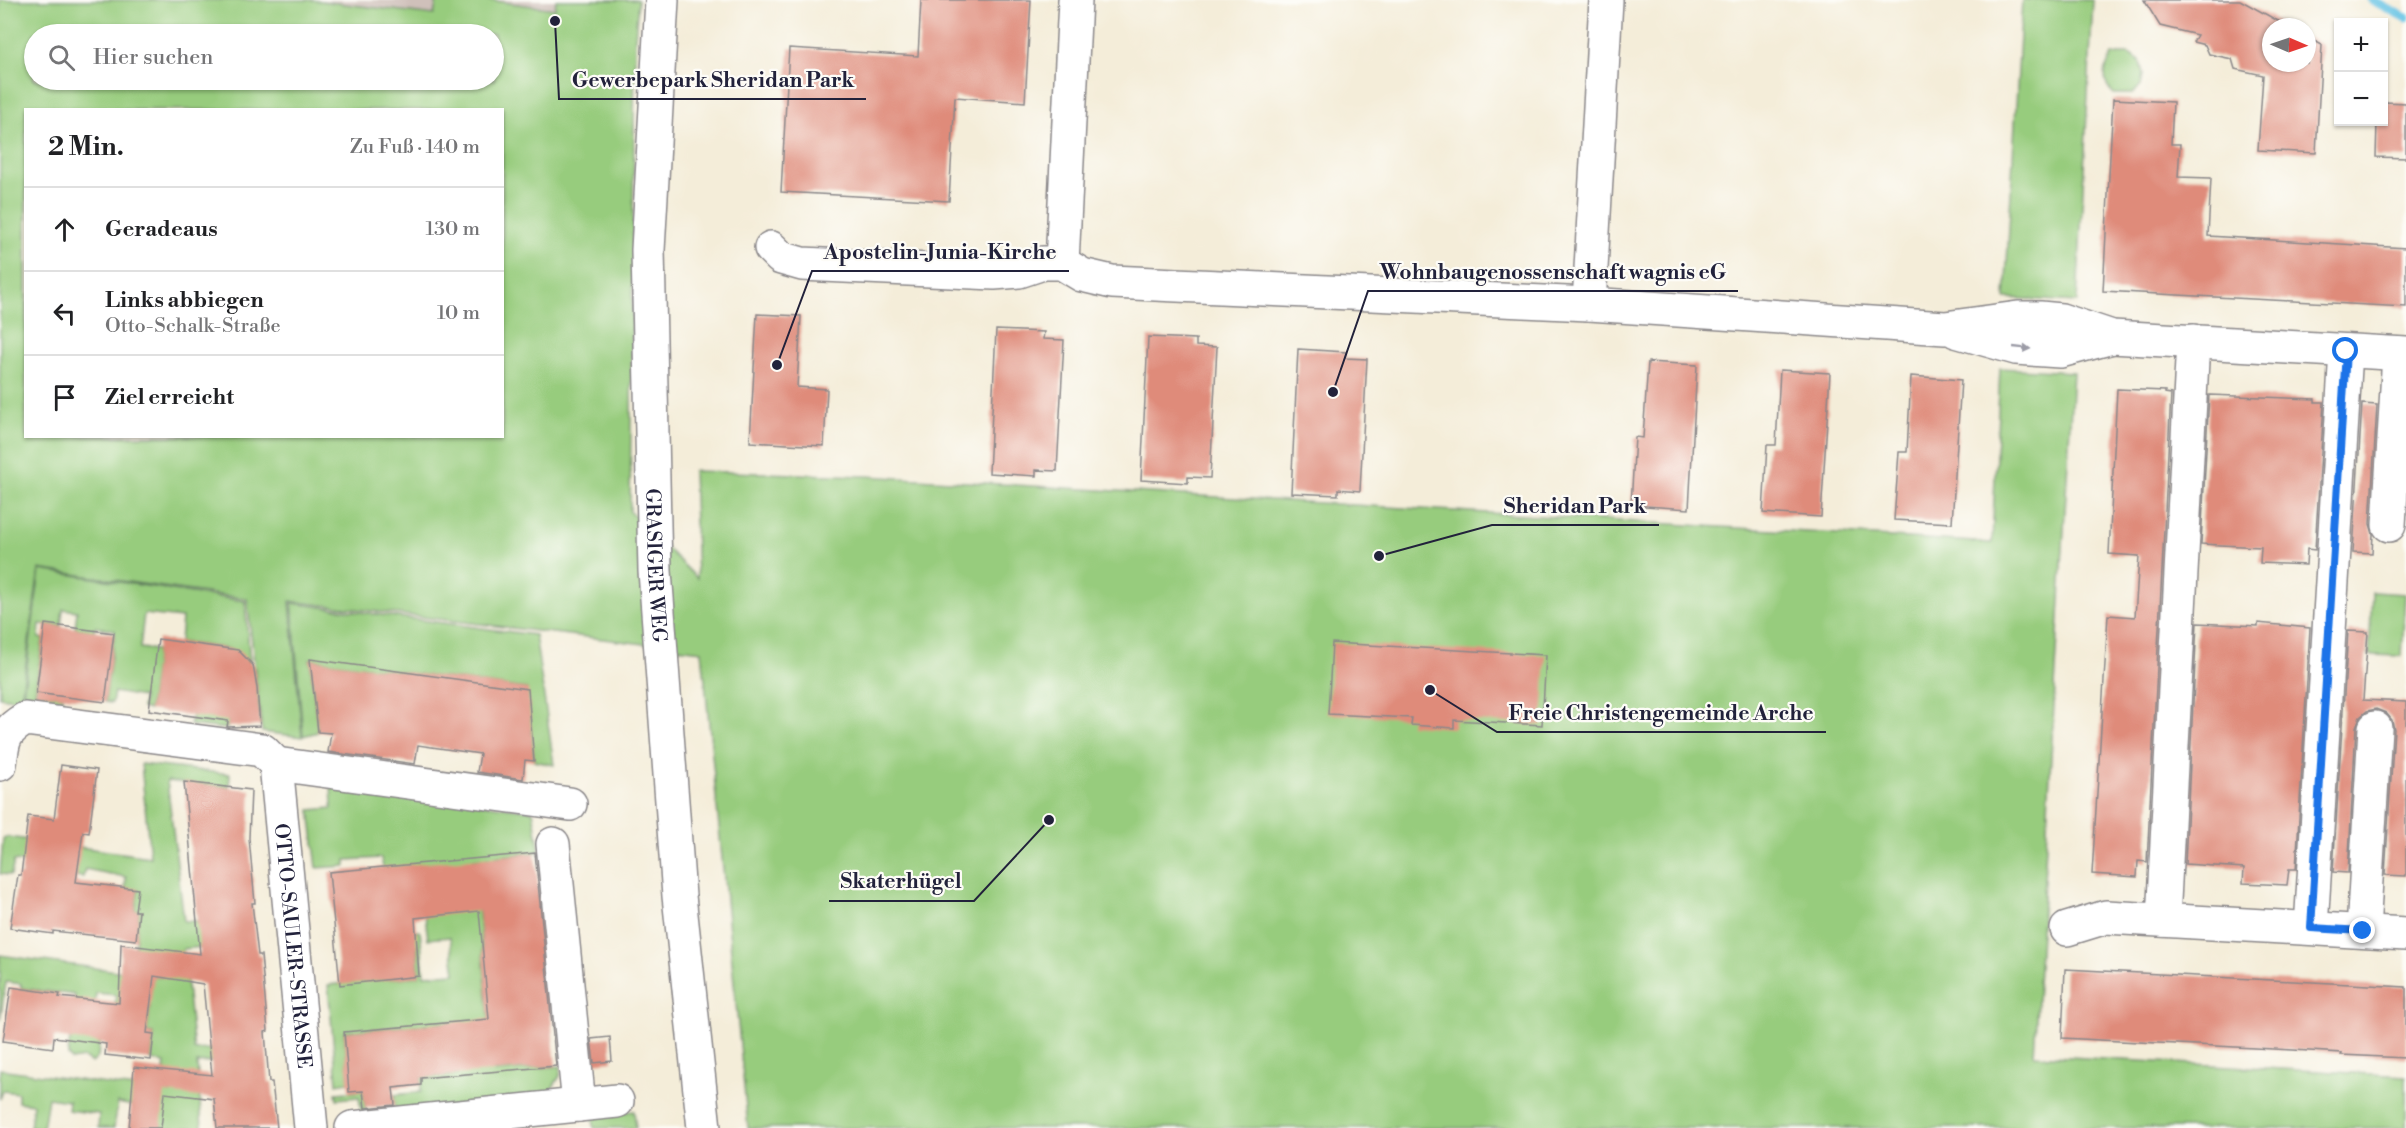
<!DOCTYPE html>
<html lang="de">
<head>
<meta charset="utf-8">
<style>
  :root { --surface:#fff; --page:#f6f6f6; --text:#202124; --muted:#757577; --line:#e0e0e0 }
  body { margin:0; font-family:"Libre Bodoni",serif; background:var(--page); color:var(--text) }
  .controls { position:absolute; right:18px; top:18px; display:grid; overflow:hidden; border-radius:0px; box-shadow:0 2px 4px #0004 }
  .controls button { width:54px; height:54px; display:grid; place-items:center; padding:0; border:0; border-bottom:2px solid var(--line); background:var(--surface); color:var(--text); font:30px sans-serif }
  .compass { position:absolute; left:2262px; top:18px; width:54px; height:54px; border-radius:50%; background:var(--surface); box-shadow:0 2px 4px #0004; rotate:92deg }
  .stop { position:absolute; width:18px; height:18px; margin:-14px; border:4px solid #1a73e8; border-radius:50%; background:#fff }
  .stop.end { background:#1a73e8; border-color:#fff; box-shadow:0 2px 6px #0008 }
  .list { margin:0; padding:0; list-style:none }
  h2 { display:flex; justify-content:space-between; align-items:center; height:78px; margin:0; padding:0 24px; font-size:26px }
  h2 small { font-size:20px; font-weight:400; color:var(--muted) }
  .list li { display:grid; grid-template-columns:39px 1fr auto; gap:18px; align-items:center; box-sizing:border-box; height:84px; padding:0 24px; border-top:2px solid var(--line) }
  .list b { display:block; font-size:22px; white-space:nowrap }
  .list p { margin:0; font-size:20px; white-space:nowrap; color:var(--muted) }
  .list em { font-size:20px; font-style:normal; color:var(--muted) }
  .icon { flex:none; width:33px; height:33px; fill:none; stroke:currentColor; stroke-width:2; stroke-linecap:round; stroke-linejoin:round }
  .map { position:relative; flex:none; width:2406px; height:1128px; overflow:hidden }
  .search { position:absolute; background:var(--surface); box-shadow:0 2px 4px #0004; left:24px; top:24px; width:480px; height:66px; display:flex; align-items:center; gap:15px; box-sizing:border-box; padding:0 21px; border-radius:33px; color:var(--muted); font-size:22px }
  .panel { position:absolute; background:var(--surface); box-shadow:0 2px 4px #0004; left:24px; top:108px; width:480px; height:330px; border-radius:0px }
  .map>svg:first-child { display:block }
  .industrial { fill:#cfc0ba }
  .green { fill:#97cc7d; stroke:#5c775c; stroke-width:1.5; fill-rule:evenodd }
  .lines { fill:none; stroke-linecap:round; stroke-linejoin:round }
  .stream { stroke:#67c4e5; stroke-width:9 }
  .building { fill:#df8b7a }
  .minor-casing { stroke:#8b888a; stroke-width:36 }
  .minor { stroke:#fff; stroke-width:33 }
  .oneway { fill:#9c9ca7 }
  .route { stroke:#1a73e8; stroke-width:8 }
  .labels { text-anchor:middle; stroke-width:4.5; stroke-linejoin:round; paint-order:stroke }
  .street-label { font-size:20px; fill:#22223b; stroke:#fdfcf7 }
  .leader { fill:none; stroke:#22223b; stroke-width:2 }
  .callout-dot { fill:#22223b; stroke:#fdfcf7; stroke-width:2 }
  .callout-label { font-size:21px; text-anchor:middle; font-weight:bold; fill:#22223b; stroke:#fdfcf7; stroke-width:4.5; stroke-linejoin:round; paint-order:stroke }
</style>
</head>
<body>
<div class="map">
<svg width="2406" height="1128" viewBox="0 0 2406 1128">
  <rect width="100%" height="100%" fill="#fdfcf7"/>
  <filter id="ink" filterUnits="userSpaceOnUse"><feTurbulence type="fractalNoise" baseFrequency=".0167" numOctaves="2"/><feDisplacementMap in="SourceGraphic" scale="12" xChannelSelector="R" yChannelSelector="G"/><feConvolveMatrix kernelMatrix="1 2 1 2 8 2 1 2 1" color-interpolation-filters="sRGB"/></filter>
  <filter id="wash" filterUnits="userSpaceOnUse"><feTurbulence type="fractalNoise" baseFrequency=".008" numOctaves="4" result="noise"/><feDisplacementMap in="SourceGraphic" scale="24" xChannelSelector="R" yChannelSelector="G"/><feGaussianBlur stdDeviation="1.35" result="paint"/><feColorMatrix in="noise" values="0 0 0 0 0 0 0 0 0 0 0 0 0 0 0 0 0 1.4 0 .05"/><feComposite in="paint" operator="in"/></filter>
  <g filter="url(#wash)">
    <rect width="100%" height="100%" fill="#f4edd9"/>
    <path class="industrial" d="M 307,0 L 638,0 L 635,40 Z"/>
    <path class="green" d="M 0,0 L 312,0 L 434,15 L 437,0 L 488,0 L 555,9 L 556,0 L 638,0 L 635,40 L 630,512 L 697,578 L 693,471 L 866,476 L 1992,543 L 2000,368 L 2073,372 L 2034,1055 L 2406,1076 L 2406,1128 L 748,1128 L 702,651 L 290,601 L 302,737 L 262,732 L 247,599 L 39,569 L 21,700 L 0,697 ZM 34,34 L 494,34 L 494,80 L 34,80 ZM 26,110 L 502,110 L 502,436 L 26,436 Z
      M 2022,0 L 2093,0 L 2077,302 L 2005,298 Z
      M 2120,54 L 2129,54 L 2140,61 L 2143,74 L 2141,86 L 2132,94 L 2114,94 C 2101,82 2104,69 2112,55 Z
      M 40,570 L 245,601 L 250,662 L 239,654 L 227,729 L 190,725 L 192,714 L 232,649 L 180,642 L 182,618 L 144,614 L 140,648 L 157,650 L 149,710 L 142,708 L 143,697 L 114,692 L 112,703 L 105,702 L 115,630 L 95,627 L 94,631 L 75,628 L 77,611 L 63,609 L 61,626 L 40,624 L 39,638 L 43,639 L 35,693 L 63,696 L 61,707 L 22,702 Z
      M 2372,592 L 2405,594 L 2402,656 L 2369,655 Z
      M 292,603 L 535,635 L 554,765 L 534,761 L 527,689 L 310,659 L 318,732 L 303,736 Z
      M 141,764 L 230,774 L 229,787 L 167,781 L 184,921 L 197,921 L 230,944 L 183,949 L 194,1050 L 240,1047 L 241,1060 L 197,1063 L 202,1128 L 161,1128 L 161,1125 L 142,1122 L 143,1108 L 118,1103 L 114,1128 L 98,1128 L 99,1114 L 68,1110 L 69,1101 L 48,1098 L 43,1128 L 30,1128 L 33,1104 L 18,1102 L 18,1093 L 3,1091 L 0,1099 L 0,1069 L 171,1093 L 169,1071 L 164,1070 L 165,1063 L 151,1060 L 154,1034 L 147,1033 L 150,1007 L 115,1003 L 116,995 L 96,993 L 92,1027 L 101,1028 L 98,1057 L 92,1063 L 84,1058 L 71,1060 L 68,1055 L 75,995 L 21,988 L 21,984 L 6,982 L 0,1021 L 0,955 L 161,977 L 135,946 L 139,911 L 135,911 L 138,890 L 125,888 L 126,877 L 85,869 L 83,877 C 59,874 38,864 14,861 L 11,875 L 0,874 L 3,839 L 8,837 L 150,857 Z
      M 331,783 L 533,811 L 540,852 L 474,859 L 494,1072 L 561,1066 L 560,1076 L 549,1093 L 362,1119 L 359,1097 L 337,1099 L 336,1093 L 363,1091 L 366,1113 L 395,1109 L 394,1095 L 421,1092 L 421,1078 L 457,1075 L 451,1022 L 344,1032 L 349,1082 L 337,1084 L 328,985 L 419,976 L 417,945 L 364,937 L 420,931 L 424,975 L 455,973 L 450,937 L 428,939 L 425,916 L 383,867 L 381,858 L 346,860 L 346,866 L 317,868 L 310,810 L 332,808 Z
      M 634,1111 L 636,1128 L 594,1128 L 593,1115 Z"/>
    <g class="lines">
      <path class="stream" d="M 2372,0 L 2406,18"/>
    </g>
    <g id="blocks">
      <path class="building" d="M 921,0 L 1031,0 L 1025,102 L 955,97 L 949,201 L 781,192 L 789,48 L 918,56 Z
        M 2144,0 L 2240,0 L 2289,27 L 2271,27 L 2271,63 L 2307,63 L 2307,37 L 2322,45 L 2316,153 L 2258,150 L 2263,75 L 2235,69 L 2232,59 L 2209,54 L 2205,45 L 2193,42 L 2197,35 L 2160,26 Z
        M 2113,99 L 2173,102 L 2171,144 L 2180,144 L 2178,177 L 2211,178 L 2208,236 L 2406,248 L 2406,307 L 2103,291 Z
        M 2384,102 L 2406,103 L 2406,158 L 2376,157 L 2377,122 L 2384,122 Z
        M 757,314 L 801,316 L 797,387 L 827,389 L 824,446 L 750,442 Z
        M 996,330 L 1044,332 L 1043,339 L 1064,340 L 1057,471 L 1036,470 L 1036,476 L 989,473 Z
        M 1148,337 L 1196,339 L 1196,346 L 1217,347 L 1210,478 L 1188,477 L 1188,483 L 1141,480 Z
        M 1298,349 L 1346,352 L 1345,358 L 1367,359 L 1360,491 L 1338,489 L 1338,495 L 1291,493 Z
        M 1648,362 L 1697,365 L 1689,509 L 1631,505 L 1635,437 L 1643,438 Z
        M 1780,370 L 1830,373 L 1821,517 L 1763,513 L 1767,445 L 1776,445 Z
        M 1911,376 L 1961,380 L 1952,523 L 1894,520 L 1899,452 L 1907,452 Z
        M 2117,389 L 2165,391 L 2165,393 L 2171,394 L 2147,862 L 2138,861 L 2137,877 L 2092,874 L 2108,615 L 2135,617 L 2139,556 L 2109,554 Z
        M 2209,395 L 2315,399 L 2315,402 L 2324,402 L 2315,550 L 2307,549 L 2306,565 L 2260,563 L 2261,547 L 2201,544 Z
        M 2362,404 L 2377,405 L 2370,524 L 2373,534 L 2372,553 L 2353,552 Z
        M 2197,623 L 2258,626 L 2258,623 L 2310,628 L 2296,869 L 2289,869 L 2287,885 L 2243,883 L 2244,868 L 2185,864 Z
        M 45,624 L 114,633 L 105,702 L 36,693 Z
        M 2348,631 L 2368,632 L 2363,700 L 2406,702 L 2406,876 L 2385,875 L 2394,729 L 2392,720 L 2386,713 L 2376,709 L 2367,711 L 2360,717 L 2356,727 L 2348,873 L 2333,872 Z
        M 158,639 L 238,650 L 253,665 L 257,688 L 260,726 L 227,727 L 228,721 L 149,710 Z
        M 1332,643 L 1546,655 L 1542,725 L 1454,720 L 1454,728 L 1411,725 L 1412,718 L 1328,714 Z
        M 310,659 L 528,689 L 534,761 L 525,760 L 523,779 L 477,772 L 480,754 L 418,745 L 415,764 L 328,752 L 331,733 L 318,732 Z
        M 61,765 L 97,770 L 89,833 L 83,832 L 76,882 L 138,889 L 135,911 L 139,911 L 136,940 L 53,931 L 53,934 L 10,928 L 18,875 L 21,875 L 28,816 L 54,819 Z
        M 184,782 L 251,790 L 249,838 L 255,903 L 252,903 L 258,955 L 261,955 L 268,1031 L 265,1032 L 269,1082 L 272,1082 L 277,1128 L 217,1128 L 214,1099 L 165,1093 L 161,1128 L 129,1128 L 134,1067 L 212,1075 L 203,984 L 154,976 L 147,1033 L 154,1034 L 151,1060 L 105,1055 L 106,1044 L 54,1037 L 53,1048 L 3,1041 L 11,987 L 60,994 L 59,997 L 119,1003 L 121,944 L 200,954 Z
        M 535,853 L 556,1066 L 421,1078 L 421,1085 L 393,1088 L 395,1105 L 365,1108 L 363,1091 L 349,1092 L 344,1032 L 489,1019 L 479,911 L 415,918 L 419,976 L 340,985 L 329,872 Z
        M 2065,969 L 2406,987 L 2406,1058 L 2341,1055 L 2342,1053 L 2293,1050 L 2062,1038 Z
        M 610,1037 L 612,1061 L 594,1063 L 591,1039 Z"/>
    </g>
  </g>
  <g filter="url(#ink)">
    <use href="#blocks" fill-opacity="0" stroke="#8b888a" stroke-width="1.5"/>
    <g class="lines">
      <defs>
        <g id="minor">
          <path id="s1" d="M 662,0 L 648,250 L 655,571 L 679,896 L 704,1128"/>
          <path d="M 771,248 L 781,258 L 802,264 L 994,273 L 1019,271 L 1043,263 L 1062,263 L 1082,275 L 1112,282 L 1589,304 L 1945,328 L 2018,318 L 2040,318 L 2061,320 L 2112,337 L 2406,354"/>
          <path d="M 1062,263 L 1075,0"/>
          <path d="M 1589,304 L 1606,0"/>
          <path d="M 1956,331 L 2016,348 L 2060,351 L 2112,337"/>
          <path d="M 2389,525 L 2399,354"/>
          <path id="s2" d="M 0,764 C 3,740 3,732 25,719 L 262,750 L 276,764 L 311,1128"/>
          <path d="M 276,764 L 570,804"/>
          <path d="M 553,844 L 579,1105"/>
          <path d="M 2163,920 L 2193,341"/>
          <path d="M 2311,928 L 2346,351"/>
          <path d="M 2067,929 L 2106,917 L 2406,934"/>
          <path d="M 2363,931 L 2375,728"/>
          <path d="M 352,1128 L 617,1101"/>
        </g>
      </defs>
      <use href="#minor" class="minor-casing"/>
      <use href="#minor" class="minor"/>
    </g>
    <defs><path id="oneway-solid" d="M-6-.8H1V-3.2L6.5 0L1 3.2V.8H-6Z" transform="scale(1.5)"/></defs>
    <use class="oneway" href="#oneway-solid" transform="translate(2022 348) rotate(6)"/>
  </g>
  <g class="lines" filter="url(#ink)">
    <path class="route" d="M 2346,351 L 2311,928 L 2363,931"/>
  </g>
  <g class="labels">
    <g class="street-label">
      <text dy="7" stroke="none"><textPath href="#s1" startOffset="566">GRASIGER WEG</textPath></text>
      <text dy="7" stroke="none"><textPath href="#s2" startOffset="496">OTTO-SAULER-STRASSE</textPath></text>
    </g>
  </g>
  <path class="leader" d="M555 21L559 99H866M777 365L812 271H1069M1333 392L1368 291H1738M1379 556L1492 525H1659M1430 690L1497 732H1826M1049 820L974 901H829"/>
  <g class="callout-dot">
    <circle cx="555" cy="21" r="6"/>
    <circle cx="777" cy="365" r="6"/>
    <circle cx="1333" cy="392" r="6"/>
    <circle cx="1379" cy="556" r="6"/>
    <circle cx="1430" cy="690" r="6"/>
    <circle cx="1049" cy="820" r="6"/>
  </g>
  <g class="callout-label">
    <text x="713" y="87">Gewerbepark Sheridan Park</text>
    <text x="940" y="259">Apostelin-Junia-Kirche</text>
    <text x="1553" y="279">Wohnbaugenossenschaft wagnis eG</text>
    <text x="1575" y="513">Sheridan Park</text>
    <text x="1661" y="720">Freie Christengemeinde Arche</text>
    <text x="901" y="888">Skaterhügel</text>
  </g>
</svg>
<div class="controls">
<button>+</button>
<button>−</button>
</div>
<svg class="compass" viewBox="-18 -18 36 36"><path d="M0-13l5 13h-10z" fill="#e53935"/><path d="M0 13l5-13h-10z" fill="#757577"/></svg>
<div class="stop" style="left:2346px;top:351px"></div>
<div class="stop end" style="left:2363px;top:931px"></div>
<div class="search"><svg class="icon" aria-label="search" viewBox="0 0 24 24"><circle cx="10" cy="10" r="6"/><path d="M15 15l6 6"/></svg>Hier suchen</div>
<section class="panel">
<h2>2 Min.<small>Zu Fuß · 140 m</small></h2>
<ul class="list">
<li><svg class="icon" aria-label="ahead" viewBox="0 0 24 24"><path d="M12 20V5M6 11l6-6 6 6"/></svg><div><b>Geradeaus</b></div><em>130 m</em></li>
<li><svg class="icon" aria-label="left" viewBox="0 0 24 24"><path d="M17 20v-9H6M10 6l-5 5 5 5"/></svg><div><b>Links abbiegen</b><p>Otto-Schalk-Straße</p></div><em>10 m</em></li>
<li><svg class="icon" aria-label="arrive" viewBox="0 0 24 24"><path d="M6 21V4h12l-3 4 3 4H6"/></svg><div><b>Ziel erreicht</b></div></li>
</ul>
</section>
</div>
</body>
</html>
